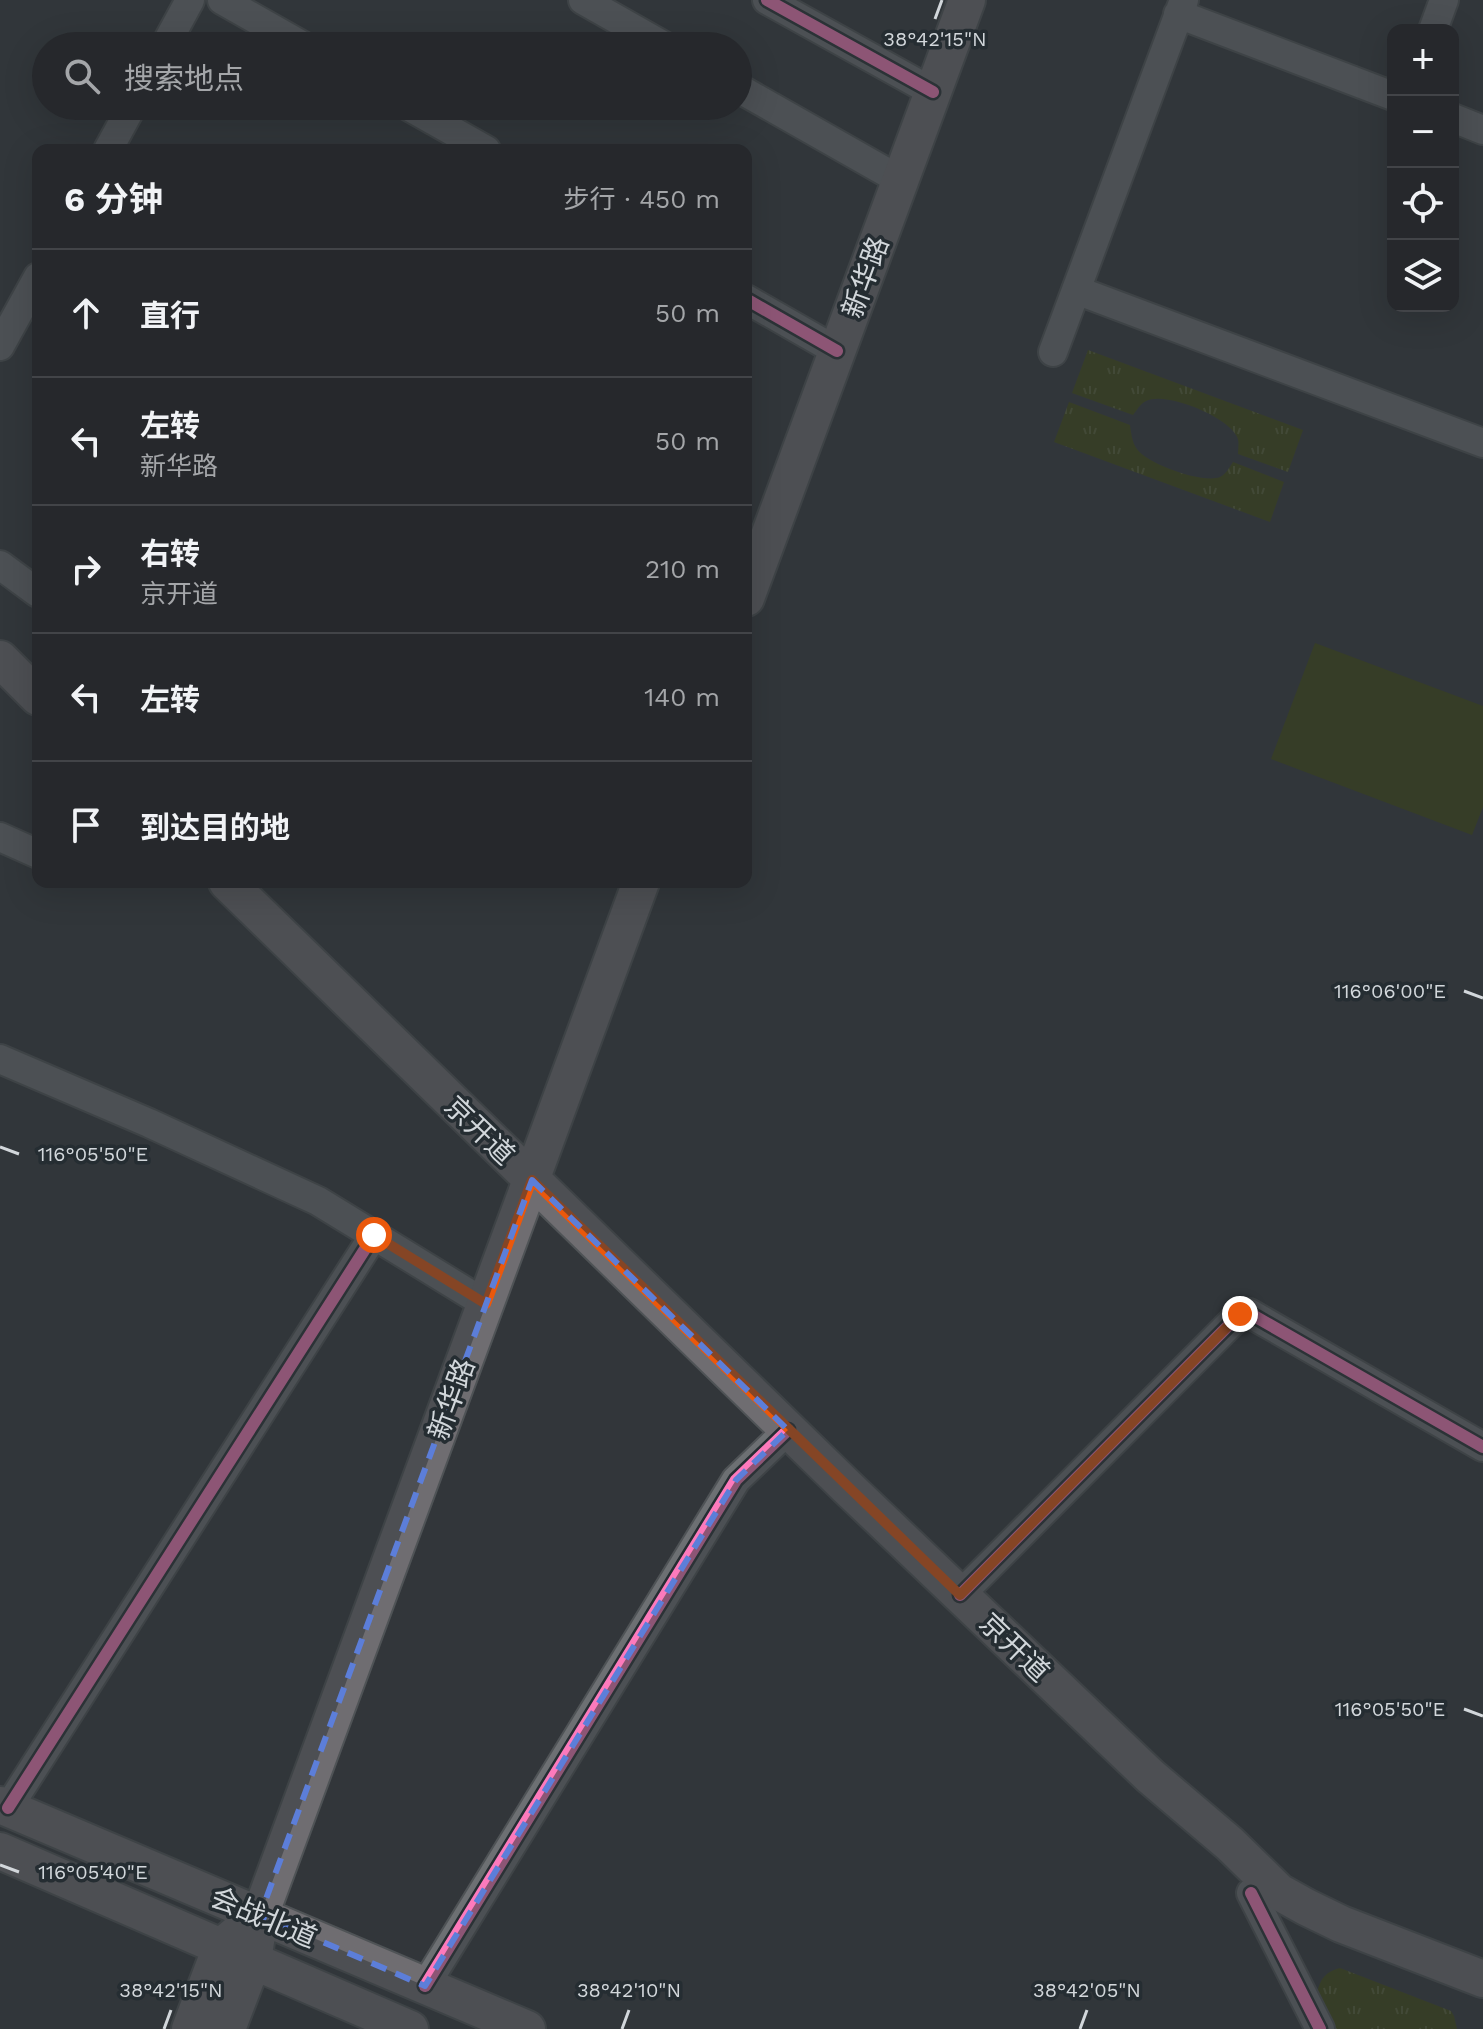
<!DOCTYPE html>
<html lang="zh">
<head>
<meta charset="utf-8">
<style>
  :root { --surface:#26282c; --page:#2e3034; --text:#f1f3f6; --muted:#a4a6a9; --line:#424448 }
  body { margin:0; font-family:"Work Sans","Noto Sans SC",sans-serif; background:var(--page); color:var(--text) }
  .controls { position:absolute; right:24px; top:24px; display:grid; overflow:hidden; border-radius:16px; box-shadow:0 8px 32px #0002 }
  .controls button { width:72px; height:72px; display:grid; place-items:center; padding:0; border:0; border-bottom:2px solid var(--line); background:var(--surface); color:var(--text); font:40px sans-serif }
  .stop { position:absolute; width:24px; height:24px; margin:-18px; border:6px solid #ea580c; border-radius:50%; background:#fff }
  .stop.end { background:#ea580c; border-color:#fff; box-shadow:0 2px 8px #0008 }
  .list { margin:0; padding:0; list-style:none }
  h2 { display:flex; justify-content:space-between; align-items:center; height:104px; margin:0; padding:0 32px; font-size:34px }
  h2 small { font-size:26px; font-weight:400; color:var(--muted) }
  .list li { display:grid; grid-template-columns:52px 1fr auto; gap:24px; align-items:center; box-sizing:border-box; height:128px; padding:0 32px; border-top:2px solid var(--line) }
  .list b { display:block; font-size:30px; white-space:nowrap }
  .list p { margin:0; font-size:26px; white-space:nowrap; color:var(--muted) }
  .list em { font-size:26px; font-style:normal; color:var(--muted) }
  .icon { flex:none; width:44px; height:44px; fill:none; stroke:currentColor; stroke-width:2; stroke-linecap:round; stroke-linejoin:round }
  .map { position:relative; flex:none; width:1483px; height:2029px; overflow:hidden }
  .search { position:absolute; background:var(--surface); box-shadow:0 8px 32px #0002; left:32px; top:32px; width:720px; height:88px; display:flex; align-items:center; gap:20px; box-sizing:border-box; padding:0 28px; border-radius:44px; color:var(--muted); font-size:30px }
  .panel { position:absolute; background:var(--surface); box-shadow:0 8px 32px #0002; left:32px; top:144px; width:720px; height:744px; border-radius:16px }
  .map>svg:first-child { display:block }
  .grass { fill:url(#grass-tufts) }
  .park { fill:#3d4611 }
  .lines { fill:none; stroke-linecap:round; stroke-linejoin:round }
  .minor-casing { stroke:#4f5356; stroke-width:32 }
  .major-casing { stroke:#4f5356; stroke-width:40 }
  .minor { stroke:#6d7073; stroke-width:28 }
  .major { stroke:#6f6d71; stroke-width:36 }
  .cycleway-casing { stroke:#252d32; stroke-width:17 }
  .cycleway { stroke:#fd7abc; stroke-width:12 }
  .route { stroke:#ea580c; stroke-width:10 }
  .marked { fill:none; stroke:#5c7ed9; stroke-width:6; stroke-dasharray:16 10; stroke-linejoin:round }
  .ticks { fill:none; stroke:#d2d7db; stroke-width:3 }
  .labels { text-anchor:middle; stroke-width:7; stroke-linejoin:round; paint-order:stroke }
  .street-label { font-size:28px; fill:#d2d7db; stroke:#252d32 }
  .ticks-label { font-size:20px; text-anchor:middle; fill:#d2d7db; stroke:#252d32; stroke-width:7; stroke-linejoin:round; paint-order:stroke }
</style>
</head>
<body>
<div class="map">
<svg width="1483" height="2029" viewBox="0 0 1483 2029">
  <defs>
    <pattern id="grass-tufts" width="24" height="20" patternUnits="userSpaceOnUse" patternTransform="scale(2)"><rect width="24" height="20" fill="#3d4611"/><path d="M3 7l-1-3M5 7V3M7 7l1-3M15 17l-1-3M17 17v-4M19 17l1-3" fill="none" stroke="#586033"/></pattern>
  </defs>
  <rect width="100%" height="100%" fill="#32363a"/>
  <path class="grass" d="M 1088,350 L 1303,430 L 1288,472 L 1238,454 C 1238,447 1240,441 1236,435 C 1225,416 1166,391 1146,401 C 1140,404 1137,410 1133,415 L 1072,393 Z
    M 1069,402 L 1130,425 C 1131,432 1132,443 1137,449 C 1147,464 1203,484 1220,477 C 1226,474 1229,468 1233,462 L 1284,482 L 1270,522 L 1054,442 Z
    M 1340,1968 L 1451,2011 L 1454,2016 L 1457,2029 L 1334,2029 L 1317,1994 C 1320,1979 1325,1972 1340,1968 Z"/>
  <path class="park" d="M 1315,643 L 1483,706 L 1483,807 L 1472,835 L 1271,759 Z"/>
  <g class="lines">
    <defs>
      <path id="minor" d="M 222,0 L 303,46
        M 583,0 L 664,46
        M 767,0 L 933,92
        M 1178,14 L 1393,96
        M 1433,30 L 1444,0
        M 165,46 L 190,0
        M 738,88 L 900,180
        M 408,106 L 486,150
        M 1453,118 L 1483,130
        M 108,150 L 132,106
        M 1076,290 L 1483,443
        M 746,299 L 837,351
        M 0,346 L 38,277
        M 1053,352 L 1184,0
        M 0,565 L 38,593
        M 0,837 L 38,854
        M 0,1059 L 149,1123 L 318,1201 L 486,1304
        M 960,1595 L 1240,1314 L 1249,1313 L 1483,1447
        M 8,1808 L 374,1235
        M 1251,1893 L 1320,2029
        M 425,1986 L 736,1480 L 788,1430"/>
      <path id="major" d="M 746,598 L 967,0
        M 0,659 L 38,697
        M 227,882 L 847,1487 L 1150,1776 L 1230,1844 L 1279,1892 L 1306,1907 L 1341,1924 L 1483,1979
        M 0,1805 L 527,2029
        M 0,1851 L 410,2029
        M 190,2029 L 221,1947 L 240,1931
        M 227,2029 L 253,1961 L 260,1915 L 641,882"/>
    </defs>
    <use href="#minor" class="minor-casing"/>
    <use href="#major" class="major-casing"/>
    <use href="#minor" class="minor"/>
    <use href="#major" class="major"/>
    <defs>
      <path id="cycleway" d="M 767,0 L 933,92
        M 746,299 L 837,351
        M 960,1595 L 1240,1314 L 1249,1313 L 1483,1447
        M 8,1808 L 374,1235
        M 1251,1893 L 1320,2029
        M 425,1986 L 736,1480 L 788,1430"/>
    </defs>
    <use href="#cycleway" class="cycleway-casing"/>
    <use href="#cycleway" class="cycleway"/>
  </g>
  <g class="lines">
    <path class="route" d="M 374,1235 L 486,1304 L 532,1180 L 960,1595 L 1240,1314"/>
  </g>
  <path d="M0 0H1483V2029H0ZM 532,1180 L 788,1430 L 736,1480 L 425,1986 L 260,1915 Z" fill="#32363a" fill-opacity=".55" fill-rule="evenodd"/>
  <path class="marked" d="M 532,1180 L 788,1430 L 736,1480 L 425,1986 L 260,1915 Z"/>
  <path class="ticks" d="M 935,19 L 942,0M 1464,991 L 1483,998M 0,1147 L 19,1154M 1464,1709 L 1483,1716M 0,1865 L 19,1872M 164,2029 L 171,2010M 622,2029 L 629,2010M 1080,2029 L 1087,2010"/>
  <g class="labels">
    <g class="street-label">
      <text transform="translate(865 277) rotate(-70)" y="10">新华路</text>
      <text transform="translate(480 1130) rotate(44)" y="10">京开道</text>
      <text transform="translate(451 1399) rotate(-70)" y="10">新华路</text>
      <text transform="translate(1015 1647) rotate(44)" y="10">京开道</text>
      <text transform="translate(264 1917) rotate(23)" y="10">会战北道</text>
    </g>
  </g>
  <g class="ticks-label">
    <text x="935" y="46">38°42'15"N</text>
    <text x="1390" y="998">116°06'00"E</text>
    <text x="93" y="1161">116°05'50"E</text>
    <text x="1390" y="1716">116°05'50"E</text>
    <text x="93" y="1879">116°05'40"E</text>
    <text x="171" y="1997">38°42'15"N</text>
    <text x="629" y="1997">38°42'10"N</text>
    <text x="1087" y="1997">38°42'05"N</text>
  </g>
</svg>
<div class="controls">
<button>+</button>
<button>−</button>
<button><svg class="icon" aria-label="locate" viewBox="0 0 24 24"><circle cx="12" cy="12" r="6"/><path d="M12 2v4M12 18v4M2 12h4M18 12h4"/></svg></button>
<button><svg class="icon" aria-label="layers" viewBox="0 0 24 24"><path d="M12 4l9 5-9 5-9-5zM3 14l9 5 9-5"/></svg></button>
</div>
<div class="stop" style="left:374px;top:1235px"></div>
<div class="stop end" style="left:1240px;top:1314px"></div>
<div class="search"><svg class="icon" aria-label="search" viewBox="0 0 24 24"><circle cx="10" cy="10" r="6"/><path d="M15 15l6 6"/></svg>搜索地点</div>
<section class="panel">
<h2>6 分钟<small>步行 · 450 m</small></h2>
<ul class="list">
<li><svg class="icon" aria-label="ahead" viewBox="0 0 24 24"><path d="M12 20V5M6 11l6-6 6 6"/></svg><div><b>直行</b></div><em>50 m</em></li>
<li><svg class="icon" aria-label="left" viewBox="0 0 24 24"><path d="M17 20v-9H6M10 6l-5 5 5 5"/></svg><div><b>左转</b><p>新华路</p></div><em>50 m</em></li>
<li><svg class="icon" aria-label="right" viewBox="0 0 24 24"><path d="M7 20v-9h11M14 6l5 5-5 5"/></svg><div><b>右转</b><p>京开道</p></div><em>210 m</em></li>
<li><svg class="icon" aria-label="left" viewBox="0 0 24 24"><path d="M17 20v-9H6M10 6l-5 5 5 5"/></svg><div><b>左转</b></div><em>140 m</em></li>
<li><svg class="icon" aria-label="arrive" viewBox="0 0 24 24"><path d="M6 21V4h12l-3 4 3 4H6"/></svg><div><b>到达目的地</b></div></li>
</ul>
</section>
</div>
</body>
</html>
